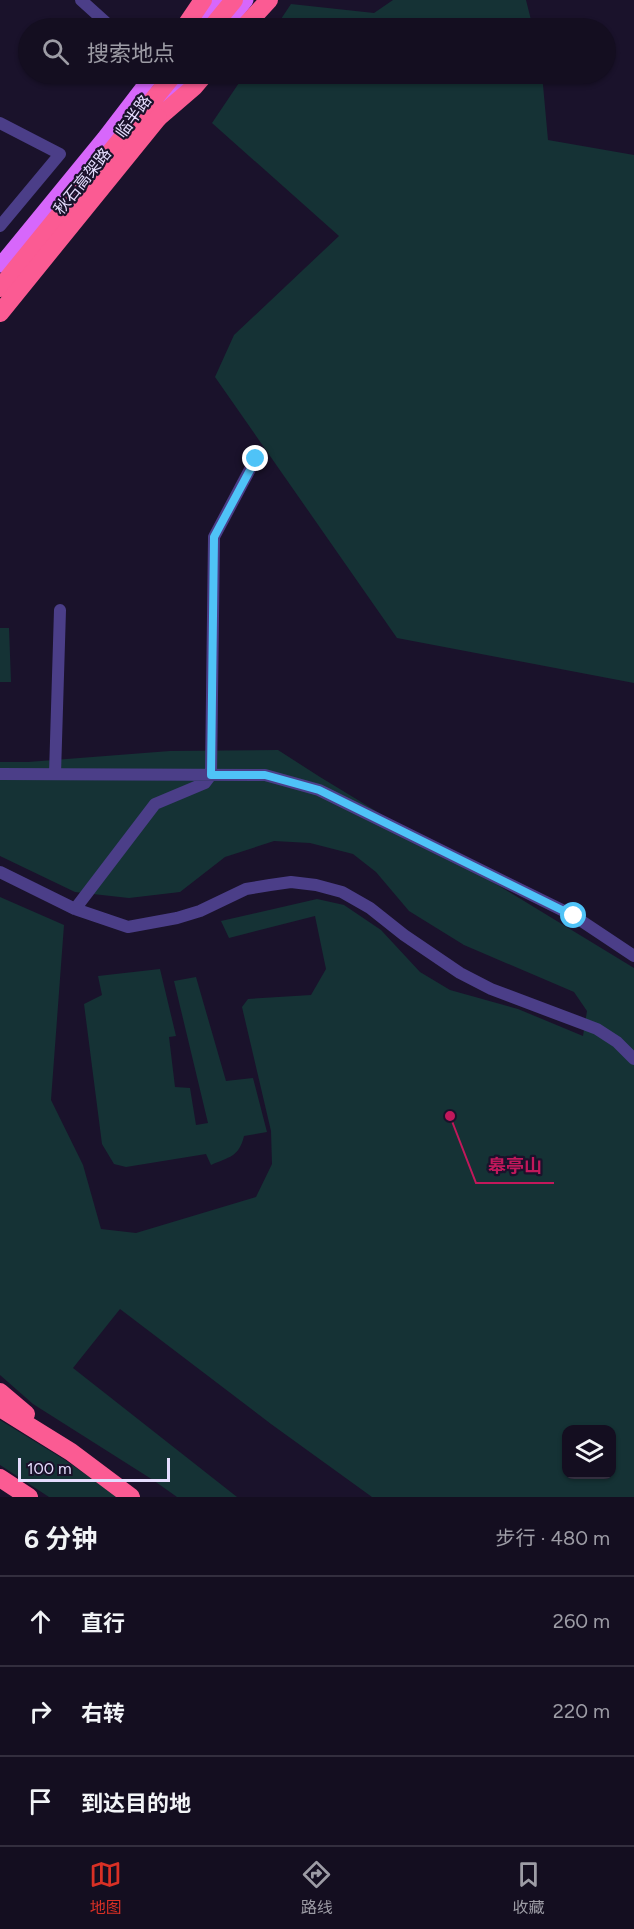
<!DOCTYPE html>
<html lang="zh">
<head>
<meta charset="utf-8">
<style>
  :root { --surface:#140e20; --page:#211c2d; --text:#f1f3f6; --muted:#9d9ca5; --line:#332e3e; --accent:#d93025 }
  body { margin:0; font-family:Figtree,"Noto Sans SC",sans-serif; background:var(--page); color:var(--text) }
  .controls { position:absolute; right:18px; bottom:18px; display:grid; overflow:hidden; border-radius:12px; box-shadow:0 2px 4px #0004 }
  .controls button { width:54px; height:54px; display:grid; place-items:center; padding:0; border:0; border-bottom:2px solid var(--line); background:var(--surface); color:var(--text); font:30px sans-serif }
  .scale { position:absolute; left:18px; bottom:15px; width:152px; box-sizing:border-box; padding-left:6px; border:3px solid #e5ddfe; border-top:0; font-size:16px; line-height:21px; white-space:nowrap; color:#e5ddfe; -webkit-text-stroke:4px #1a122b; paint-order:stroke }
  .stop { position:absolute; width:18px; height:18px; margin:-14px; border:4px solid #4fc3f7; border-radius:50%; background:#fff }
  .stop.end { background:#4fc3f7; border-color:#fff; box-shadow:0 2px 6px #0008 }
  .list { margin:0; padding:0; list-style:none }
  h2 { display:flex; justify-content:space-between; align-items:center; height:78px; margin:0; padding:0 24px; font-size:26px }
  h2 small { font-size:20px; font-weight:400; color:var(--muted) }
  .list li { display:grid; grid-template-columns:39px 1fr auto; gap:18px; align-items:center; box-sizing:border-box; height:90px; padding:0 24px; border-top:2px solid var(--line) }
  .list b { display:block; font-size:22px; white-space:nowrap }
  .list em { font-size:20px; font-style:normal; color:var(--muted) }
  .icon { flex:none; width:33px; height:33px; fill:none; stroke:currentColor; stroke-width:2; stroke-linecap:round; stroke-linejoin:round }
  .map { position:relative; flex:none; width:634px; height:1497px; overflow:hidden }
  .search { position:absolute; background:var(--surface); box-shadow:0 2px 4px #0004; left:18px; right:18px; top:18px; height:66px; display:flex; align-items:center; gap:15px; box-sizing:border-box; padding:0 21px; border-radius:33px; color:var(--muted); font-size:22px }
  .sheet { height:348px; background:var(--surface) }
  nav { display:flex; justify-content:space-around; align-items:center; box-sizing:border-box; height:84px; border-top:2px solid var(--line); background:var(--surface); font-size:16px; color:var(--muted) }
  nav a { display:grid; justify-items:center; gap:3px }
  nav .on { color:var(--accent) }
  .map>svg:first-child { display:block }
  .green { fill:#153235; fill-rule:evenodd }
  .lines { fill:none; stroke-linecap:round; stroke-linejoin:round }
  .minor { stroke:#4b3e88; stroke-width:12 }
  .major { stroke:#d767fb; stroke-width:15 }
  .highway { stroke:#fb5b93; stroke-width:18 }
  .highway-bridge { stroke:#fb5b93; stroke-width:18 }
  .route { stroke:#4fc3f7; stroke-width:8 }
  .labels { text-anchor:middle; stroke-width:4.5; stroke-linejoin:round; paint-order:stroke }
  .street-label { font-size:16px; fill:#e5ddfe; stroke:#1a122b }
  .leader { fill:none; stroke:#c2185b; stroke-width:2 }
  .callout-dot { fill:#c2185b; stroke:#1a122b; stroke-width:2 }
  .callout-label { font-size:18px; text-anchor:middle; font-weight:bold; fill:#c2185b; stroke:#1a122b; stroke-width:4.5; stroke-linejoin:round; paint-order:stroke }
</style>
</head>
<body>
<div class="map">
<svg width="634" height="1497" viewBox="0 0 634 1497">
  <rect width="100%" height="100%" fill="#1a122b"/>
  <path class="green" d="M 393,0 L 526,0 L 533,28 L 275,28 L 291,4 L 374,13 Z
    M 245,74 L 542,74 L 548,140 L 634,155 L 634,683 L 397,638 L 215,377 L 234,335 L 339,236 L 212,123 Z
    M 0,628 L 9,628 L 11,682 L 0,682 Z
    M 278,750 L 320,777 L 634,968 L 634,1497 L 372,1497 L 271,1424 L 120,1309 L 73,1368 L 237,1497 L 177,1497 L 153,1480 L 33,1404 L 0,1375 L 0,897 L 64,925 L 51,1100 L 83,1165 L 101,1229 L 136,1233 L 256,1197 L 272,1164 L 271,1131 L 242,1007 L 248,999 L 311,995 L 326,969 L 315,916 L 229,938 L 221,921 L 317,899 L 344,905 L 381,930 L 420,972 L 450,990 L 518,1009 L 583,1036 L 587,1011 L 574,992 L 464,945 L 409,911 L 376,872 L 353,854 L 310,843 L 274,841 L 225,857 L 180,892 L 129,898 L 75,892 L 0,856 L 0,762 L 28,762 L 170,751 ZM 566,1430 L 612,1430 L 612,1474 L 566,1474 Z
    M 160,969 L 176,1036 L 169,1037 L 175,1087 L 190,1088 L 196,1125 L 208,1123 L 174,981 L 196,977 L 226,1081 L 253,1078 L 267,1132 L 244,1136 C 239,1157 229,1157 211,1165 L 206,1154 L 126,1167 L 114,1164 L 102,1144 L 84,1004 L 102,995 L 98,976 Z
    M 0,1420 L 65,1460 L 118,1497 L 49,1497 L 0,1465 Z"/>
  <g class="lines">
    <path class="minor" d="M 81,0 L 112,28
      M 0,123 L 60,154 L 0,226
      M 0,774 L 265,775 L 319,790 L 574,916 L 634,956
      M 55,774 L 60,610
      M 0,872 L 75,909 L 128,927 L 177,918 L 200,911 L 246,889 L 270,885 L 291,882 L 316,885 L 342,892 L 370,908 L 404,935 L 460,973 L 491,989 L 597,1029 L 617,1042 L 634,1059
      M 75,909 L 155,804 L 205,783 L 211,775 L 214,537 L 256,458"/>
    <path class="major" d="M 194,25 L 216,0
      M 224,28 L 246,0
      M 161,109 L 188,74
      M 0,265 L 104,138 L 153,74"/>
    <path class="highway" d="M 184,28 L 203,0
      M 211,28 L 234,0
      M 243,28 L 269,0
      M 158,118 L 194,87 L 205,74
      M 0,288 L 174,74
      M 0,1392 L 26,1414
      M 0,1408 L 71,1452 L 131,1497
      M 0,1478 L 29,1497"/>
    <path class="highway-bridge" d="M 0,313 L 158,118"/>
  </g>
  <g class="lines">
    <path class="route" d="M 256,459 L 214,537 L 211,775 L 265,775 L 319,790 L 574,916"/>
  </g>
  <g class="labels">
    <g class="street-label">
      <text transform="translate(133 116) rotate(-54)" y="6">临半路</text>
      <text transform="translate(82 181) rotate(-51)" y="6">秋石高架路</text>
    </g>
  </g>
  <path class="leader" d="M450 1116L476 1183H554"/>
  <circle class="callout-dot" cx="450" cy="1116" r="6"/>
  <g class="callout-label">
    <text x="515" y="1172">皋亭山</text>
  </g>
</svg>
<div class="controls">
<button><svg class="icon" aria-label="layers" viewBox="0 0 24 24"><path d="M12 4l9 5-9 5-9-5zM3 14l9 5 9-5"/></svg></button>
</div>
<div class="scale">100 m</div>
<div class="stop" style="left:574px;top:916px"></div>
<div class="stop end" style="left:256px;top:459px"></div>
<div class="search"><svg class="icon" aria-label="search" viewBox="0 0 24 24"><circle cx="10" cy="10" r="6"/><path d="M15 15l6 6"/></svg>搜索地点</div>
</div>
<section class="sheet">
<h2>6 分钟<small>步行 · 480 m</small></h2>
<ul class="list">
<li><svg class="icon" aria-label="ahead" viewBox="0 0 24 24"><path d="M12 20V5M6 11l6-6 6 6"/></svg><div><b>直行</b></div><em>260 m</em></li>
<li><svg class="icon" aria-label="right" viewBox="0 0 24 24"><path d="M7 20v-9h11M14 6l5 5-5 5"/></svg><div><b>右转</b></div><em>220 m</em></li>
<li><svg class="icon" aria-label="arrive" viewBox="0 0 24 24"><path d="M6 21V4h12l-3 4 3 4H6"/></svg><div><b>到达目的地</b></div></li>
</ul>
</section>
<nav>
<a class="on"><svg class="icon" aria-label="map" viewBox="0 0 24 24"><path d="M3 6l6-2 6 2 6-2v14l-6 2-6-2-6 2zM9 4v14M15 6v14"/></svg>地图</a>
<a><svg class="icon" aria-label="directions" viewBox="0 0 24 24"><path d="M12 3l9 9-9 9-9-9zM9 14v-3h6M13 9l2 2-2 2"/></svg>路线</a>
<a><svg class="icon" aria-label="saved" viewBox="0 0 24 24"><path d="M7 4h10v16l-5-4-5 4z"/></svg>收藏</a>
</nav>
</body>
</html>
